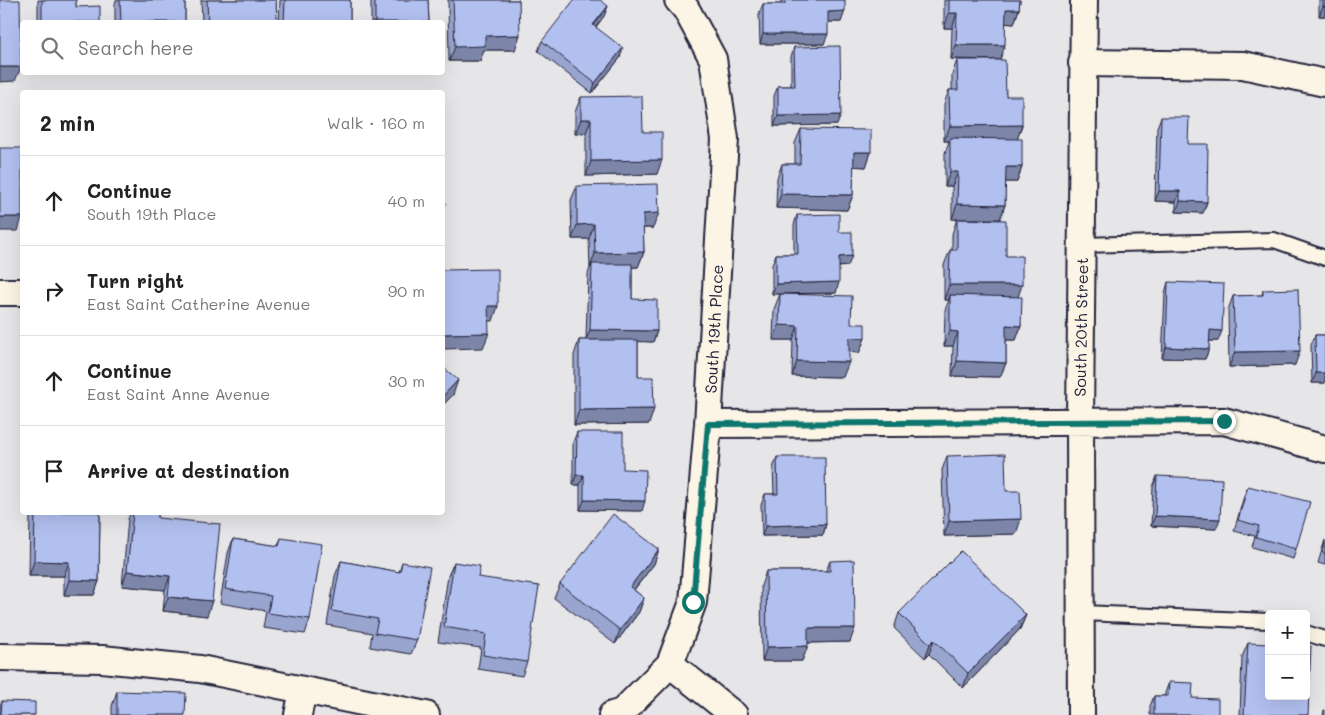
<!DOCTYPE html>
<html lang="en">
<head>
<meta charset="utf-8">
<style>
  :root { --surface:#fff; --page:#f6f6f6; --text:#222; --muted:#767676; --line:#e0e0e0 }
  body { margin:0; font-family:Mali,sans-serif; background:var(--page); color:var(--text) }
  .controls { position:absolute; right:15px; bottom:15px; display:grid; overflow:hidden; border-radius:5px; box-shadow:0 5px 20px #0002 }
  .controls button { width:45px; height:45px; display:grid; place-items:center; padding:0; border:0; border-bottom:1px solid var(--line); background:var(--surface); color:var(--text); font:25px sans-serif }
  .stop { position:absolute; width:15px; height:15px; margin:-11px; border:4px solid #0f766e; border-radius:50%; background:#fff }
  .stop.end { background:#0f766e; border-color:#fff; box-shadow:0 1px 5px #0008 }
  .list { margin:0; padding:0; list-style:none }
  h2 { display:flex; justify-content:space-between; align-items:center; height:65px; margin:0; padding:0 20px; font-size:21px }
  h2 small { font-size:16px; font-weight:400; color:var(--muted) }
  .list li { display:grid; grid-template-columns:32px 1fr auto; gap:15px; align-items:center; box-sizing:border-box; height:90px; padding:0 20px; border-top:1px solid var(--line) }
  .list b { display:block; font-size:19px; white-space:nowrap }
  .list p { margin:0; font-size:16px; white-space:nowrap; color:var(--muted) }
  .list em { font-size:16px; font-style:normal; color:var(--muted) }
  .icon { flex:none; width:28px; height:28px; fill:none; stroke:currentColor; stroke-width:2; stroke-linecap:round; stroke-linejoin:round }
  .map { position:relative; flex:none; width:1325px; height:715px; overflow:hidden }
  .search { position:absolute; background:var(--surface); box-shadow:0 5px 20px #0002; left:20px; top:20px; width:425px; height:55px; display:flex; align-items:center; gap:12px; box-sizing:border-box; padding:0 18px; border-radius:5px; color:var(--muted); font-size:19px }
  .panel { position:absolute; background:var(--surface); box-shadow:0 5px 20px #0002; left:20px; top:90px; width:425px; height:425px; border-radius:5px }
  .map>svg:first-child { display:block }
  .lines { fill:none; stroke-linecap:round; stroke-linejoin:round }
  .lane-casing { stroke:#22223b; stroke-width:18 }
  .street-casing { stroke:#22223b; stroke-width:30 }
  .lane { stroke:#fcf5e5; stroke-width:14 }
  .street { stroke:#fcf5e5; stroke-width:26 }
  .wall { fill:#99a5ce; stroke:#22223b }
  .shaded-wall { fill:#7d86a8; stroke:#22223b }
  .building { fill:#b2c0f0; stroke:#22223b }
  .route { stroke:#0f766e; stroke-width:6 }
  .labels { text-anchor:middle; stroke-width:4.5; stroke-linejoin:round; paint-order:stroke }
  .street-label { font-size:16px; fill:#22223b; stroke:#fcf5e5 }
</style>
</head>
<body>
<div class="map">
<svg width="1325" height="715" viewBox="0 0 1325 715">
  <rect width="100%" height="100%" fill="#e6e5e8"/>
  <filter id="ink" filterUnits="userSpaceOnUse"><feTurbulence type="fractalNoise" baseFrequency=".02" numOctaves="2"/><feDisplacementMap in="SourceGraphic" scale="10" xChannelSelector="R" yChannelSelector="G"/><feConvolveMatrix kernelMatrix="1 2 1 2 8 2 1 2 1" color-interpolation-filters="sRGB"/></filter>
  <g filter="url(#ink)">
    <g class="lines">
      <defs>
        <path id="lane" d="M 1081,245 L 1274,240 L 1325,258
          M 1083,613 L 1269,621
          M 1306,633 L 1325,639"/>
        <path id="street" d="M 1082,63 L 1243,65 L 1325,83
          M 0,292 L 22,292
          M 708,424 L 1224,421 L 1325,449
          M 0,657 L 102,659 L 200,669 L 426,715
          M 670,664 L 734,715
          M 298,715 L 303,690
          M 612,715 L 622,712 L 670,664 L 693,602 L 708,424 L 725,139 L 713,59 L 686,9 L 678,0
          M 1081,715 L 1080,421 L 1084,0"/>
      </defs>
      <use href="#lane" class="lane-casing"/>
      <use href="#street" class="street-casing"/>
      <use href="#lane" class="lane"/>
      <use href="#street" class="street"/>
    </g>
    <path class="wall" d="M 38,0 L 76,0 L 76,7 L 100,22 L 38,22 Z
      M 116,0 L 185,0 L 185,22 L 115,22 L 115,4 Z
      M 201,0 L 276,0 L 277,22 L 202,22 Z
      M 280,0 L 350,0 L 350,22 L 279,22 Z
      M 371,0 L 428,0 L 429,22 L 371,22 Z
      M 448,0 L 519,0 L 515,50 L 484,50 L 480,61 L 449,61 Z
      M 781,0 L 845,0 L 841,22 L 828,22 L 824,44 L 760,44 L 759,14 L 763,4 L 781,4 Z
      M 944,0 L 1020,0 L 1019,9 L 1014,24 L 1005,23 L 1000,60 L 1006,96 L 1022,125 L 1017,139 L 1022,167 L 1017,182 L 1005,182 L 1005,205 L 1000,219 L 1006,256 L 1018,297 L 1021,326 L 1016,340 L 1006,340 L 1006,363 L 1000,377 L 952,376 L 953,346 L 944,346 L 945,310 L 949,300 L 944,300 L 944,265 L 950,250 L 952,250 L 952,234 L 957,219 L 952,219 L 952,186 L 945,186 L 945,153 L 949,141 L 944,141 L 944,104 L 949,90 L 952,90 L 952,75 L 957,60 L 981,60 L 951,59 L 952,28 L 944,28 Z
      M 1319,0 L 1325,0 L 1325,16 L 1319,16 Z
      M 608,6 L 604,16 L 596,27 L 620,58 L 592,93 L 538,51 L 542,41 Z
      M 794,47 L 837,125 L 774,126 L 774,96 L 778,86 L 791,86 L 791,57 Z
      M 581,97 L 643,132 L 657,174 L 586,176 L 586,133 L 575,134 L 575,112 Z
      M 1161,117 L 1188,144 L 1207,202 L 1203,213 L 1176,212 L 1176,202 L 1155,201 L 1157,127 Z
      M 801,129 L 871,152 L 866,167 L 853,166 L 853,195 L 847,210 L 776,208 L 777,178 L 782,164 L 795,164 L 795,143 Z
      M 577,186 L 653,228 L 643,228 L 644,252 L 638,267 L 632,267 L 632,299 L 657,331 L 653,342 L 638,341 L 638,377 L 649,424 L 574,425 L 574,355 L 579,340 L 586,340 L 588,274 L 590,268 L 589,239 L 572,239 L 571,200 Z
      M 797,215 L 839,232 L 848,266 L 839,267 L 836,293 L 772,294 L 772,265 L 776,254 L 794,254 L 794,225 Z
      M 1168,282 L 1218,341 L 1209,341 L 1209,349 L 1205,359 L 1162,358 L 1165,293 Z
      M 1263,290 L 1295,365 L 1229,367 L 1228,310 L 1233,296 L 1262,295 Z
      M 780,294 L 851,324 L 865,338 L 859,353 L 849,352 L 843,377 L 792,376 L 793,340 L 773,340 L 774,309 Z
      M 1315,335 L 1325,335 L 1325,383 L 1312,383 L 1311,345 Z
      M 577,432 L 623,469 L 642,511 L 580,510 L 580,485 L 573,485 L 573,442 Z
      M 947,456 L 1006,491 L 1016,534 L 944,536 L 942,470 Z
      M 777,457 L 826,524 L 823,535 L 762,536 L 761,505 L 765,494 L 774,494 L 773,468 Z
      M 1157,476 L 1216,529 L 1151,526 L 1153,487 Z
      M 1248,486 L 1296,549 L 1293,559 L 1252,547 L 1255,536 L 1234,531 L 1244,496 Z
      M 30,512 L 100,512 L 99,581 L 94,595 L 64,595 L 64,576 L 29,576 Z
      M 131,512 L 158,512 L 158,518 L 207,616 L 163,611 L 165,590 L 122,586 L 128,519 Z
      M 281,538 L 310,619 L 305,634 L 263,628 L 266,611 L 220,603 L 228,553 L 233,539 L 278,546 Z
      M 1325,540 L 1325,565 L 1318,563 Z
      M 659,549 L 654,564 L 634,590 L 644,598 L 639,612 L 615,644 L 554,598 L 560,584 Z
      M 341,561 L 399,572 L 402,562 L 417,640 L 411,654 L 370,647 L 372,633 L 327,625 L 335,576 Z
      M 830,561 L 850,642 L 808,643 L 802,661 L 762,661 L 761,586 L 766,571 L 826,571 Z
      M 454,562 L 478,577 L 527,662 L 522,676 L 478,669 L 481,648 L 438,642 L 448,576 Z
      M 899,613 L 1026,615 L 1020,629 L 963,688 L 929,654 L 925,658 L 894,628 Z
      M 1248,643 L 1308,715 L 1240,715 L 1242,657 Z
      M 1169,682 L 1192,698 L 1218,715 L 1150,715 L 1150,706 L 1154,696 L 1165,696 L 1165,693 Z
      M 117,691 L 185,715 L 112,715 L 112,706 Z
      M 2,701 L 35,715 L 0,715 L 0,705 Z"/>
    <path class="shaded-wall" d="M 608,6 L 604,16 L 590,35 L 593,25 Z
      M 1323,6 L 1325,6 L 1325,16 L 1319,16 Z
      M 1006,9 L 1019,9 L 1014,24 L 1000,23 Z
      M 845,11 L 841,22 L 824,22 L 828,12 Z
      M 949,13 L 957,13 L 952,28 L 944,28 Z
      M 763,34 L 828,34 L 824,44 L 760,44 Z
      M 520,35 L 515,50 L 484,50 L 480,61 L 449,61 L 455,47 L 485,36 Z
      M 956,45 L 1005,45 L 1000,60 L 951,59 Z
      M 623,48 L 620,58 L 592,93 L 595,83 Z
      M 0,67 L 21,67 L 15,81 L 0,82 Z
      M 841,115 L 837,125 L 774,126 L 778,116 Z
      M 581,119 L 591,119 L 586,133 L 575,134 Z
      M 1022,125 L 1017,140 L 950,138 L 949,141 L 944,141 L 950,126 Z
      M 854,152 L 871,152 L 866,167 L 848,166 Z
      M 662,160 L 657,174 L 586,176 L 591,161 Z
      M 1006,167 L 1022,167 L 1017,182 L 1000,182 Z
      M 950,172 L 958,172 L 952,186 L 945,186 Z
      M 1159,191 L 1180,191 L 1176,202 L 1155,201 Z
      M 781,194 L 853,195 L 847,210 L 776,208 Z
      M 1180,201 L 1207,202 L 1203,213 L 1176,212 Z
      M 446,203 L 442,212 L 442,206 Z
      M 957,204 L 1005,205 L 1000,219 L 952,219 Z
      M 659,213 L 653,228 L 638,228 L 643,214 Z
      M 0,217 L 22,217 L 18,231 L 0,231 Z
      M 594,224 L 589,239 L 572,239 L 577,225 Z
      M 644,252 L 638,267 L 592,268 L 592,264 L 590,268 L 595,253 Z
      M 852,256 L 848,266 L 835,267 L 839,257 Z
      M 839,282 L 836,293 L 772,294 L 776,284 Z
      M 949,285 L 1022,285 L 1017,300 L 950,295 L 949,300 L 944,300 Z
      M 488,306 L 498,306 L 493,321 L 483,321 Z
      M 779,325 L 798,326 L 793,340 L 773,340 Z
      M 1006,325 L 1021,326 L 1016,340 L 1001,340 Z
      M 590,330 L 657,331 L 653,342 L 586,340 Z
      M 1210,330 L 1222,331 L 1218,341 L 1206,341 Z
      M 950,331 L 958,332 L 953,346 L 944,346 Z
      M 489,333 L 483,348 L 442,349 L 442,334 Z
      M 849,338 L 865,338 L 859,353 L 844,352 Z
      M 1166,347 L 1209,349 L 1205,359 L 1162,358 Z
      M 1300,351 L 1295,365 L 1229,367 L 1235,352 Z
      M 797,361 L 849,362 L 843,377 L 792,376 Z
      M 957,361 L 1006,363 L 1000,377 L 952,376 Z
      M 1316,373 L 1325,373 L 1325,383 L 1312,383 Z
      M 458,380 L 453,395 L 442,406 L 442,397 Z
      M 654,409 L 649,424 L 574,425 L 579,410 Z
      M 576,475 L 584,475 L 580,485 L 573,485 Z
      M 584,500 L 645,501 L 642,511 L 580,510 Z
      M 1155,516 L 1220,519 L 1216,529 L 1151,526 Z
      M 1021,519 L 1016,534 L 944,536 L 949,521 Z
      M 826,524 L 823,535 L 762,536 L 765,526 Z
      M 659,549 L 654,564 L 625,601 L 630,587 Z
      M 34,561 L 69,562 L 64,576 L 29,576 Z
      M 127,571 L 170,576 L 165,590 L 122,586 Z
      M 69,580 L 99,581 L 94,595 L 64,595 Z
      M 168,597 L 212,601 L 207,616 L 163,611 Z
      M 644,598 L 639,612 L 615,644 L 620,630 Z
      M 1026,615 L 1020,629 L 963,688 L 968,673 Z
      M 808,628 L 855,628 L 850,642 L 802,643 Z
      M 934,640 L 929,654 L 925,658 L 930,644 Z
      M 808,646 L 802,661 L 762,661 L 767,647 Z"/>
    <path class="building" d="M 0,0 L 20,0 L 21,67 L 0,67 Z
      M 42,0 L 76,0 L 76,7 L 100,6 L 100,22 L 42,22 Z
      M 120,0 L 185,0 L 185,22 L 121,22 Z
      M 207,0 L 276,0 L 277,22 L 208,22 Z
      M 285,0 L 350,0 L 350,22 L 284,22 Z
      M 375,0 L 428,0 L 429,22 L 375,22 Z
      M 453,0 L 519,0 L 520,35 L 485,36 L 485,46 L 455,47 Z
      M 574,0 L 600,0 L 608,6 L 593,25 L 623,48 L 595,83 L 542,41 Z
      M 785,0 L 845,0 L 845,11 L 828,12 L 828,34 L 763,34 L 763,4 L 785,4 Z
      M 949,0 L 1020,0 L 1019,9 L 1006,9 L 1005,45 L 956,45 L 957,13 L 949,13 Z
      M 1323,0 L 1325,0 L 1325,6 L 1323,6 Z
      M 840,46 L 841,115 L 778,116 L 778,86 L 795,86 L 794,47 Z
      M 957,60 L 1005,60 L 1006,96 L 1022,96 L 1022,125 L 950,126 L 949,90 L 958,90 Z
      M 642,96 L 643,132 L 662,132 L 662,160 L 591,161 L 591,119 L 581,119 L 581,97 Z
      M 1161,117 L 1189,117 L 1188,144 L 1208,144 L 1207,202 L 1180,201 L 1180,191 L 1159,191 Z
      M 801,129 L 871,130 L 871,152 L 854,152 L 853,195 L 781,194 L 782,164 L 800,164 Z
      M 950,138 L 1022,139 L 1022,167 L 1006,167 L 1005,205 L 957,204 L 958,172 L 950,172 Z
      M 0,148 L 22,148 L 22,217 L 0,217 Z
      M 658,184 L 659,213 L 643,214 L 644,252 L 595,253 L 594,224 L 577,225 L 577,186 Z
      M 442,200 L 446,203 L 442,206 Z
      M 839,214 L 839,232 L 852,232 L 852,256 L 839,257 L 839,282 L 776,284 L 776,254 L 798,254 L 797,215 Z
      M 957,219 L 1006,220 L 1006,256 L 1022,256 L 1022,285 L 949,285 L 950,250 L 957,250 Z
      M 592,264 L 632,264 L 632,299 L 657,300 L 657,331 L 590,330 Z
      M 498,269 L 498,306 L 488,306 L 489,333 L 442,334 L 442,270 Z
      M 1168,282 L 1224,284 L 1222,331 L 1210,330 L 1209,349 L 1166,347 Z
      M 1298,289 L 1300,351 L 1235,352 L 1233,296 L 1263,295 L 1263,290 Z
      M 780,294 L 852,296 L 851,324 L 865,324 L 865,338 L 849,338 L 849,362 L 797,361 L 798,326 L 779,325 Z
      M 950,295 L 1022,297 L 1021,326 L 1006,325 L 1006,363 L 957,361 L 958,332 L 950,331 Z
      M 1315,335 L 1325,335 L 1325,373 L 1316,373 Z
      M 579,340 L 638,340 L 638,377 L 653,377 L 654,409 L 579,410 Z
      M 442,366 L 458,380 L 442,397 Z
      M 577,432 L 623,432 L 623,469 L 646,470 L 645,501 L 584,500 L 584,475 L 576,475 Z
      M 1005,454 L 1006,491 L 1020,491 L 1021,519 L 949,521 L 947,456 Z
      M 777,457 L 825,457 L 826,524 L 765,526 L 765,494 L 778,494 Z
      M 1157,476 L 1222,479 L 1220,519 L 1155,516 Z
      M 1248,486 L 1310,502 L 1296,549 L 1256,537 L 1259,526 L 1238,520 Z
      M 35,512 L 100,512 L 99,581 L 69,580 L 69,562 L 34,561 Z
      M 133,512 L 158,512 L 158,518 L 220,524 L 212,601 L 168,597 L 170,576 L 127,571 Z
      M 613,514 L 659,549 L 630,587 L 644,598 L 620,630 L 560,584 Z
      M 281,538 L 322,544 L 310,619 L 268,613 L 271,596 L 225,589 L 233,539 L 279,546 Z
      M 1325,542 L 1325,554 L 1322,552 Z
      M 961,551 L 1026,615 L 968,673 L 934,640 L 930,644 L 899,613 Z
      M 854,560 L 855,628 L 808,628 L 808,646 L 767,647 L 766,571 L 830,571 L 830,561 Z
      M 341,561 L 400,572 L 402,562 L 430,567 L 417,640 L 375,633 L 378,619 L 332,611 Z
      M 454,562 L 480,566 L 478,577 L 539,586 L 527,662 L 483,655 L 486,634 L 444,627 Z
      M 1248,643 L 1269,644 L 1269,696 L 1306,696 L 1306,646 L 1311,646 L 1308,715 L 1244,715 Z
      M 1169,682 L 1193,683 L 1192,698 L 1218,699 L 1218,715 L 1154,715 L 1154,696 L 1168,696 Z
      M 117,691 L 186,693 L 185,715 L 117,715 Z
      M 2,701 L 35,702 L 35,715 L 1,715 Z
      M 1324,710 L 1325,710 L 1325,715 L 1323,715 Z"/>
  </g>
  <g class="lines" filter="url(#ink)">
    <path class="route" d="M 693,602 L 708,424 L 1224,421"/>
  </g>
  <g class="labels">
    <g class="street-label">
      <text transform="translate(1081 327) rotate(-89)" y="6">South 20th Street</text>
      <text transform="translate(714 329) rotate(-87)" y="6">South 19th Place</text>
    </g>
  </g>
</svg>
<div class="controls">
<button>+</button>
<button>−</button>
</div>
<div class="stop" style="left:693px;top:602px"></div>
<div class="stop end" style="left:1224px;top:421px"></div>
<div class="search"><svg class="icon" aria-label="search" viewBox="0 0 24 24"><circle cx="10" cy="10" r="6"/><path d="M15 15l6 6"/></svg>Search here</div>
<section class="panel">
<h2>2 min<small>Walk · 160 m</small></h2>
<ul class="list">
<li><svg class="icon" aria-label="ahead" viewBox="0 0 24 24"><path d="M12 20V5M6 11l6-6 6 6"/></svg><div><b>Continue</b><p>South 19th Place</p></div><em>40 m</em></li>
<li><svg class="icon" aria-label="right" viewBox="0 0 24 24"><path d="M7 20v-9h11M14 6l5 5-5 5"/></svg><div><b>Turn right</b><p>East Saint Catherine Avenue</p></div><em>90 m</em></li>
<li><svg class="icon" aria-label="ahead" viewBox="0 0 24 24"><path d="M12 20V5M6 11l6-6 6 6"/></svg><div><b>Continue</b><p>East Saint Anne Avenue</p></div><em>30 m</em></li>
<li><svg class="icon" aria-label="arrive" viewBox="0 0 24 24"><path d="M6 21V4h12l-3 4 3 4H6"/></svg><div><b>Arrive at destination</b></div></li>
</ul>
</section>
</div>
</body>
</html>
